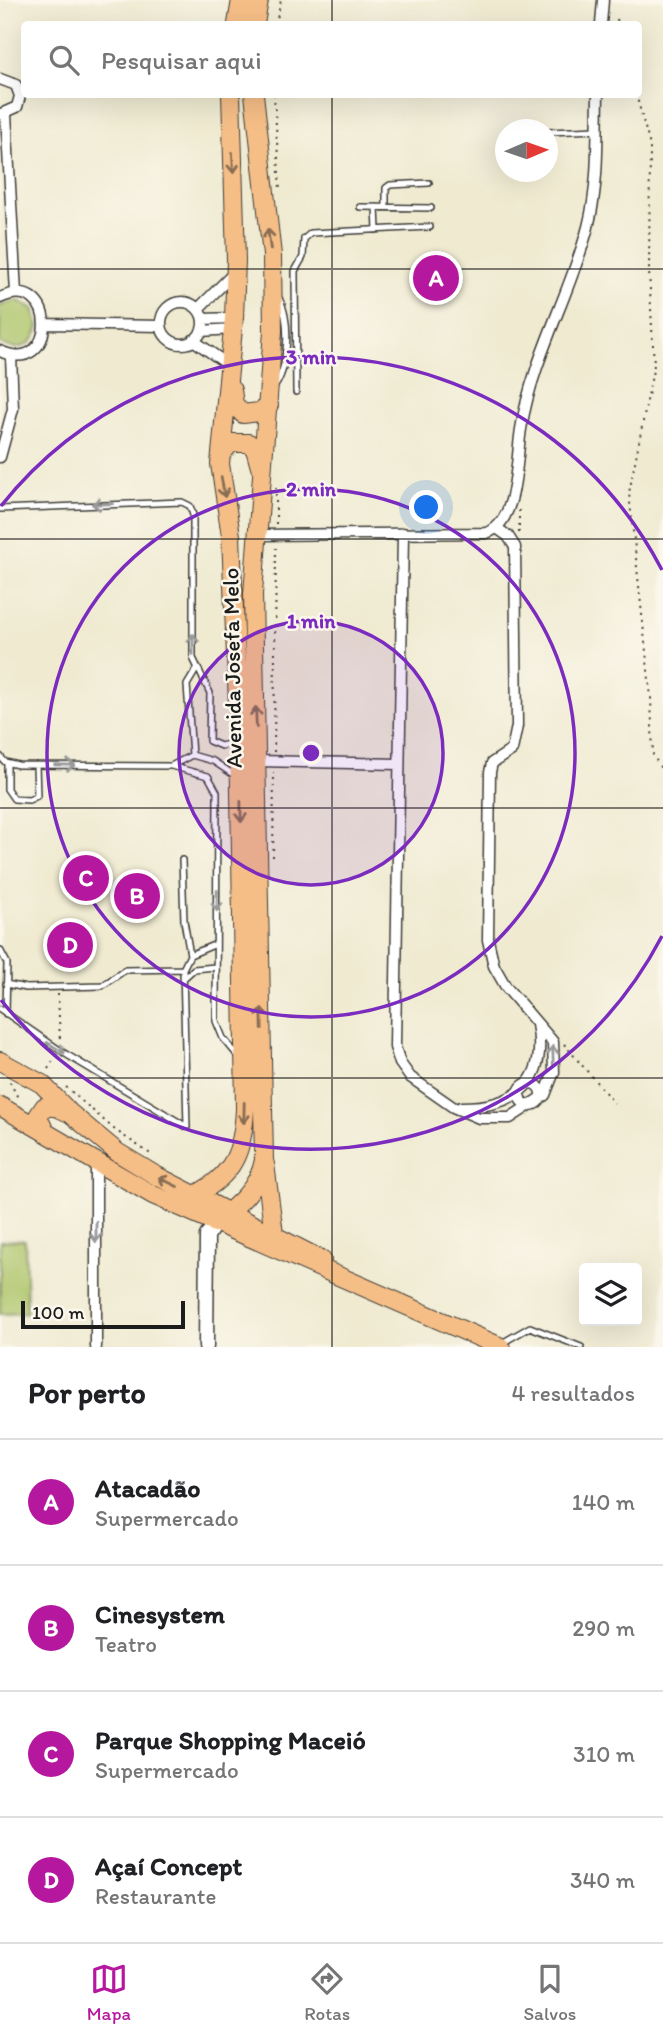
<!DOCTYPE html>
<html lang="pt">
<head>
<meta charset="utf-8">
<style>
  :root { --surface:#fff; --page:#f2f2f2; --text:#202124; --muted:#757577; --line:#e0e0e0; --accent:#b5179e }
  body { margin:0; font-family:Itim,sans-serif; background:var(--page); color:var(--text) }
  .controls { position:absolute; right:21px; bottom:21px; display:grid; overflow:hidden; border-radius:7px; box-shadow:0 7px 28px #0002 }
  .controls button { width:63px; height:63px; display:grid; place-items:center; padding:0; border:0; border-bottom:2px solid var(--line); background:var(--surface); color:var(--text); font:35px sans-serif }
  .compass { position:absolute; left:495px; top:119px; width:63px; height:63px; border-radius:50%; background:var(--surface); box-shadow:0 7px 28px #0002; rotate:88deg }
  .scale { position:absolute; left:21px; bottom:18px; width:164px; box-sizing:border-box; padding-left:7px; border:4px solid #1c1c1c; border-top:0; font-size:19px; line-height:24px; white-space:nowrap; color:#1c1c1c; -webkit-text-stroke:5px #fbf7ec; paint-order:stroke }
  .you { position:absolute; left:427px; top:508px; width:24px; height:24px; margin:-18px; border:5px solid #fff; border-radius:50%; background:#1a73e8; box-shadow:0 0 0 10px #1a73e833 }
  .badge { display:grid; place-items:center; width:46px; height:46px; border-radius:50%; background:var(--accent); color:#fff; font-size:23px; font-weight:700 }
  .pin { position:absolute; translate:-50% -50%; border:4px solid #fff; box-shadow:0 2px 7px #0006 }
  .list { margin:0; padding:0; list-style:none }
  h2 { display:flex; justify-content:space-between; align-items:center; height:91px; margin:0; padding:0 28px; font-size:30px }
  h2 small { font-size:23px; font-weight:400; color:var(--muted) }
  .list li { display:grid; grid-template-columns:46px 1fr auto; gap:21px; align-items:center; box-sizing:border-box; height:126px; padding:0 28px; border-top:2px solid var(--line) }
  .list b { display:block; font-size:26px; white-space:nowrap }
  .list p { margin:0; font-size:23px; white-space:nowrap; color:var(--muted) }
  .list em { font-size:23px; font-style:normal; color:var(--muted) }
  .icon { flex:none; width:38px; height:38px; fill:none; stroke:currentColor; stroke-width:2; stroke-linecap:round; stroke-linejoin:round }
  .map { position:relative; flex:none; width:663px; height:1347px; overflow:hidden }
  .search { position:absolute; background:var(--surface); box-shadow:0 7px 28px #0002; left:21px; right:21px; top:21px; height:77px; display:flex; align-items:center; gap:18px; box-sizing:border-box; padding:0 24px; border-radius:7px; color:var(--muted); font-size:26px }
  .sheet { height:595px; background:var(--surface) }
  nav { display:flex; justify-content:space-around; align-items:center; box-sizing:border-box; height:98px; border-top:2px solid var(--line); background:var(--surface); font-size:19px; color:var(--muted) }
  nav a { display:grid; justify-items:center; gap:4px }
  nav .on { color:var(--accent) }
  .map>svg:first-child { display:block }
  .green { fill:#adc469; stroke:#647042; stroke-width:2 }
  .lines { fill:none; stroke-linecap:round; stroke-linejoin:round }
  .service-casing { stroke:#3c3b37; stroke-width:8 }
  .minor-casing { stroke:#3c3b37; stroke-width:13 }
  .tertiary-casing { stroke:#3c3b37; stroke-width:17 }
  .primary-casing { stroke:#3c3b37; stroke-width:20 }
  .path { stroke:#3c3b37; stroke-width:2; stroke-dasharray:2 5; stroke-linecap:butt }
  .service { stroke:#fff; stroke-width:5 }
  .minor { stroke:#fff; stroke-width:10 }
  .tertiary { stroke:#fff; stroke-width:14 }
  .primary { stroke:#f6be87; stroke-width:18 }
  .oneway { stroke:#896d52 }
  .oneway2 { stroke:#999 }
  .grid { fill:none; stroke:#1c1c1c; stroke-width:2; stroke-opacity:0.55 }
  .ring { fill:none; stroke:#7b2cbf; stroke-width:3.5 }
  .labels { text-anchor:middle; stroke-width:5; stroke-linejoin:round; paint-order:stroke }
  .street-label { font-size:23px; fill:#1c1c1c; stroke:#fbf7ec }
  .centre { fill:#7b2cbf; stroke:#fbf7ec; stroke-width:3.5 }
  .ring-label { font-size:21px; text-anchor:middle; font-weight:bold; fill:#7b2cbf; stroke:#fbf7ec; stroke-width:5; stroke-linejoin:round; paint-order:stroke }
</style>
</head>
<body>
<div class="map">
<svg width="663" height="1347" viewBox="0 0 663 1347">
  <rect width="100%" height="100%" fill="#fbf7ec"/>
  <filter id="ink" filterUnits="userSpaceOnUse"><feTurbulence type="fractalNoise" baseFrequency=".0143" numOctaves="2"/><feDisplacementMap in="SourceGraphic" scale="14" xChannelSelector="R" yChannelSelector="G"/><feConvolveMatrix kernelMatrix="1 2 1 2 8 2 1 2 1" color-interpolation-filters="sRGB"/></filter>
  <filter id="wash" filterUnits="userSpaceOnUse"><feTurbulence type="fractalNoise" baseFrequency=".00686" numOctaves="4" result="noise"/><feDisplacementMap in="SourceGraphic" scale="28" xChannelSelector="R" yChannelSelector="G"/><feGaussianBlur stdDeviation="1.57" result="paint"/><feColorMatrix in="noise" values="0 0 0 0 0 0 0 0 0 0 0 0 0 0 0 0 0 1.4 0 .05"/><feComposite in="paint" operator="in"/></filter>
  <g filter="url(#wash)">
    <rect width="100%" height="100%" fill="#efead0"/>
    <path class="green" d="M 16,300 L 33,308 L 39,326 C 35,346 17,353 0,343 L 0,306 Z
      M 25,1240 L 27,1313 L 0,1314 L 0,1241 Z"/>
  </g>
  <g filter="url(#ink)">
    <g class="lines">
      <defs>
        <path id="service" d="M 548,132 L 597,130
          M 360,207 L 431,208
          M 376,207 L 377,230
          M 386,207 L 386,188 L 390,185 L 429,183
          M 273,389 C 289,369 291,321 279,298
          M 296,392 L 295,271 L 303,257 L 304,239 L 311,233 L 430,227
          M 0,509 L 182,502 L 190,506 L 193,515 L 193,658 L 210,693 L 209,741 L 221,746 L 228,744 L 233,738
          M 192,755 L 187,685 L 196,670
          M 0,756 L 5,762 L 18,765 L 171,766 L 192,755 L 213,761 L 237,777
          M 7,763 L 7,789 L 14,799 L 29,800 L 37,796 L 36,765
          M 171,766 L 208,776 L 217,792 L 216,1021 L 223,1038 L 238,1056
          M 182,860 L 184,921 L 190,955
          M 0,950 L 7,963 L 6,1014
          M 184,978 L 194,969 L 215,967
          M 6,984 L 26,988 L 102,986 L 125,970 L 183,969
          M 0,1009 L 64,1053 L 187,1127
          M 187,1127 L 183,969 L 190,955 L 216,944
          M 502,1343 L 530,1327 L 581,1347"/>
        <path id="minor" d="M 601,24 L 603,0
          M 0,79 L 16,85 L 20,96 L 17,107 L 1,114
          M 6,114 L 16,293
          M 0,298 C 58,271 59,378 0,351
          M161 323a21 21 0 1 1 42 0a21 21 0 1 1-42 0Z
          M 198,309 L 236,271
          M 203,319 L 234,318
          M 46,324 L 161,326
          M 201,331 L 233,329
          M 193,340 L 230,366
          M 0,457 L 13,409 L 11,355
          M 403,533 L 395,1047 L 400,1063 L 410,1077 L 453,1107 L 479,1118 L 510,1118 L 545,1095 L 554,1072 L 553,1042 L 506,987 L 494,966 L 488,940 L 490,772 L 492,763 L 512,750 L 517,726 L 515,547 L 508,536 L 498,529
          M 256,535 L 486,533 C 518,524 516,459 521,429 C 532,359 570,295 588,227 C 599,185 597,137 598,94
          M 257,761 L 399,764
          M519 1094a11 11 0 1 1 22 0a11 11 0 1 1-22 0Z
          M 461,1107 C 517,1107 548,1082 537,1024
          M 96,1164 L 96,1347"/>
        <path id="tertiary" d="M 206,1347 L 207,1236 L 215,1223"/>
        <path id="primary" d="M 237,24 L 241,0
          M 255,24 L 259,0
          M 232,390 L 234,404 L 243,414 L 259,412 L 269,405
          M 221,454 L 231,443 L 249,443 L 255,449 L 260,467
          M 0,1061 L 42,1084 L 70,1113 L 117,1152 L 155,1175 L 322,1260
          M 0,1106 L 153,1195 L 501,1347
          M 44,1130 L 38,1116 L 44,1107 L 56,1107 L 67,1112
          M 265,1164 L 274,1234
          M 195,1195 C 234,1175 243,1151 245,1109 L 239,729 L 231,536 L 220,464 L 234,318 L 236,260 L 231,94
          M 215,1223 C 237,1206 259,1188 264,1160 L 253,594 L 273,331 L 272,255 L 254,94"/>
      </defs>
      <use href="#service" class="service-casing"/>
      <use href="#minor" class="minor-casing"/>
      <use href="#tertiary" class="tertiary-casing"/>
      <use href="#primary" class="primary-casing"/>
      <path class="path" d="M 617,19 L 618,24
        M 276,24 L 281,0
        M 274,94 L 280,189
        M 636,94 L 650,146 L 649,271 L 654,365 L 629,493 L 651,698 L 653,755 L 663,772
        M 519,510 L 519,533
        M 276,524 L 276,488
        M 274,752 L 276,548
        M 273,857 L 274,772
        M 58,994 L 60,1041
        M 564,1044 L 614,1103
        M 48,1069 L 54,1059
        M 10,1082 L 18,1098
        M 66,1087 L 115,1130 L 152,1155"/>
      <use href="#service" class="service"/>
      <use href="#minor" class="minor"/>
      <use href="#tertiary" class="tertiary"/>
      <use href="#primary" class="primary"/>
    </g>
    <defs><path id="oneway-shaft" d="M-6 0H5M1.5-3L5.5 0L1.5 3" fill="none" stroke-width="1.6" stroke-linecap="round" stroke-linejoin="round" transform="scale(1.75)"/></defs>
    <g class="oneway">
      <use href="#oneway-shaft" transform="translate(233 163) rotate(87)"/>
      <use href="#oneway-shaft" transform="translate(269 239) rotate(-98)"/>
      <use href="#oneway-shaft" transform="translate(223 487) rotate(80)"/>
      <use href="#oneway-shaft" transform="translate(256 717) rotate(-92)"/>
      <use href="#oneway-shaft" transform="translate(241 812) rotate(89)"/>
      <use href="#oneway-shaft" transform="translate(262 1018) rotate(-91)"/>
      <use href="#oneway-shaft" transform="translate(244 1113) rotate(91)"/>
      <use href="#oneway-shaft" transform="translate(168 1182) rotate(-154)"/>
    </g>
    <g class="oneway2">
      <use href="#oneway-shaft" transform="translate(102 504) rotate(179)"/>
      <use href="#oneway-shaft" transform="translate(193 644) rotate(-90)"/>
      <use href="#oneway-shaft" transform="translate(65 765) rotate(1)"/>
      <use href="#oneway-shaft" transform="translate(217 901) rotate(91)"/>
      <use href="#oneway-shaft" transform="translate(56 1048) rotate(32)"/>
      <use href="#oneway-shaft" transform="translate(553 1056) rotate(-92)"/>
      <use href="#oneway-shaft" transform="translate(96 1232) rotate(90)"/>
    </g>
  </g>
  <path class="grid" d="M 332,0 L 332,24M 332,94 L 332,1347M 0,269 L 663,269M 0,539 L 663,539M 0,808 L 663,808M 0,1078 L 663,1078"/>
  <circle cx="311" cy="753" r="132" fill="#7b2cbf" fill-opacity=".12"/>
  <g class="ring">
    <circle cx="311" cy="753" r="132"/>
    <circle cx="311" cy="753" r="264"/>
    <path d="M662 936A396 396 0 0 1 1 1000M1 506A396 396 0 0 1 662 570"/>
  </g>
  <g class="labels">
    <g class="street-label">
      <text transform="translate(232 668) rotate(-91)" y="8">Avenida Josefa Melo</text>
    </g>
  </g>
  <circle cx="311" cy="753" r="10" class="centre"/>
  <g class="ring-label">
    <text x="311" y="364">3 min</text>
    <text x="311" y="496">2 min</text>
    <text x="311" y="628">1 min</text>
  </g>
</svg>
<div class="controls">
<button><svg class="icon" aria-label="layers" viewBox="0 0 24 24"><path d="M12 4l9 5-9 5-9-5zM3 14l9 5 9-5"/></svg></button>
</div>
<svg class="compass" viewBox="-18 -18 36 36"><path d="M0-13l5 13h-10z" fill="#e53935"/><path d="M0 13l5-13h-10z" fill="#757577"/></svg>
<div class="scale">100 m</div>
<div class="you"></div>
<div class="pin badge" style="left:436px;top:278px">A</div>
<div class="pin badge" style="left:137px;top:896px">B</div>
<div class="pin badge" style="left:86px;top:878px">C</div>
<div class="pin badge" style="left:70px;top:945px">D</div>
<div class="search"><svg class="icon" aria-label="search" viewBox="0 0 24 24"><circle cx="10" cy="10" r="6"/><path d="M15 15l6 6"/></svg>Pesquisar aqui</div>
</div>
<section class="sheet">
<h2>Por perto<small>4 resultados</small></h2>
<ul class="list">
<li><span class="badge">A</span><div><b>Atacadão</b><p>Supermercado</p></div><em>140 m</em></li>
<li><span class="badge">B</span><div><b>Cinesystem</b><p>Teatro</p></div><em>290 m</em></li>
<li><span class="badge">C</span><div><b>Parque Shopping Maceió</b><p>Supermercado</p></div><em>310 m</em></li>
<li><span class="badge">D</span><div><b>Açaí Concept</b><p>Restaurante</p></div><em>340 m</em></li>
</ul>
</section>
<nav>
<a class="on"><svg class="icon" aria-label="map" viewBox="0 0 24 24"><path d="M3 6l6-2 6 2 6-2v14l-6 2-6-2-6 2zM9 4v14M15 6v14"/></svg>Mapa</a>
<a><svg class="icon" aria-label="directions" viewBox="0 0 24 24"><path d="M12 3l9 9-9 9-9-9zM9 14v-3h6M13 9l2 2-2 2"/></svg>Rotas</a>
<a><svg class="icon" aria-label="saved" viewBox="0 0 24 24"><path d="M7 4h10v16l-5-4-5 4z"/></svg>Salvos</a>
</nav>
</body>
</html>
